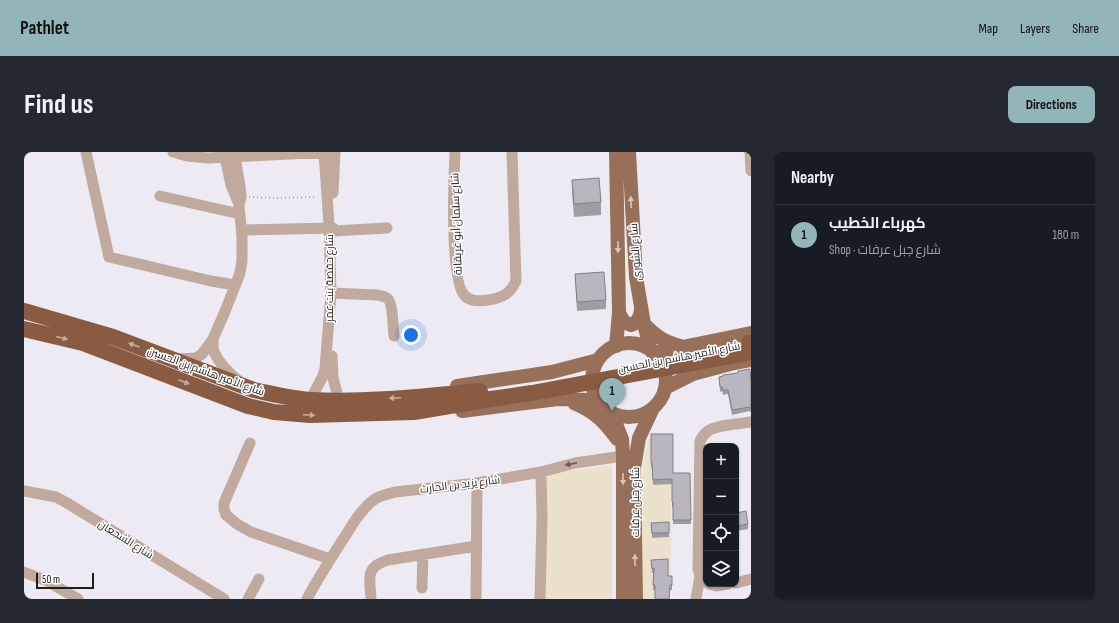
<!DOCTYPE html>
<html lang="en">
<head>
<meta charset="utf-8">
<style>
  :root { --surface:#171b24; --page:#242831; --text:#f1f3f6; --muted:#9ea1a6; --line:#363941; --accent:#92b5b9 }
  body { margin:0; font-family:"Sofia Sans Condensed",Cairo,sans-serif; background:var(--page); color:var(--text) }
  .controls { position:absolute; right:12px; bottom:12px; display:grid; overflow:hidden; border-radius:8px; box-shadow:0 1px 3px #0004 }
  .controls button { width:36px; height:36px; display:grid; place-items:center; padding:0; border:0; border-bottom:1px solid var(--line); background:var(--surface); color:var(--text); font:20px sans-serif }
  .scale { position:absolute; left:12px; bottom:10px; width:58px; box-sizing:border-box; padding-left:4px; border:2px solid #1e1d20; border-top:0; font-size:11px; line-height:14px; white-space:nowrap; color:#1e1d20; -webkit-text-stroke:3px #fff; paint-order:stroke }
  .you { position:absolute; left:387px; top:183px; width:14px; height:14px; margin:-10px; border:3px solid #fff; border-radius:50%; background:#1a73e8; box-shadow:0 0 0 6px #1a73e833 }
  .badge { display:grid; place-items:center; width:26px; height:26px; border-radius:50%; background:var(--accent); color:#111; font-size:13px; font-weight:700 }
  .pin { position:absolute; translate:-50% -33px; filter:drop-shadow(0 1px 2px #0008) }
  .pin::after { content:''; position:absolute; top:21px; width:14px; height:12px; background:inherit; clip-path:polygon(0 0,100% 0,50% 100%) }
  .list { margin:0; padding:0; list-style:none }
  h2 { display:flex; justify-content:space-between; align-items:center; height:52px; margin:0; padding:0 16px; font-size:17px }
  h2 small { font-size:13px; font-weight:400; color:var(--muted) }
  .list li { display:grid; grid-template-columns:26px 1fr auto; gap:12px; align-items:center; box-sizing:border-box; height:60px; padding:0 16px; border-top:1px solid var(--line) }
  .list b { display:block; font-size:15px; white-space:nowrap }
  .list p { margin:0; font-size:13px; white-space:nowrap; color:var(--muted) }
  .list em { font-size:13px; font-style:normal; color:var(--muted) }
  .icon { flex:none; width:22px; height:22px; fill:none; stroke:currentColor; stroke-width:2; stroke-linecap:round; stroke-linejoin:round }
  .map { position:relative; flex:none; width:727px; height:447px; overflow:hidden; border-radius:8px }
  header { display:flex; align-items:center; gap:24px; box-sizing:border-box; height:56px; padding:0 20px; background:var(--accent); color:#111 }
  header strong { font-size:19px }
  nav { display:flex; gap:22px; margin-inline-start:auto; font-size:14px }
  .intro { display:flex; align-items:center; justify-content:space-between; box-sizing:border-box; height:96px; padding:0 24px }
  h1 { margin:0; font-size:28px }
  .button { padding:10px 18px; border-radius:8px; background:var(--accent); color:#111; font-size:14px; font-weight:700 }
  main { display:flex; gap:24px; padding:0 24px }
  aside { flex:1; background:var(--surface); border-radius:8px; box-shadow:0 1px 3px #0004 }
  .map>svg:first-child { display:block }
  .commercial { fill:#ece1cc }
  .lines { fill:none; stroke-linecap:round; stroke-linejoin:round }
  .path { stroke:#9a989f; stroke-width:1.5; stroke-dasharray:1 3; stroke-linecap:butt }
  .minor { stroke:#c0a99d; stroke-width:11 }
  .major { stroke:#98705a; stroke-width:14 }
  .highway { stroke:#895b42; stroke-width:16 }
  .highway-bridge { stroke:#895b42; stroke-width:16 }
  .wall { fill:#9f9da4 }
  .building { fill:#b9b6bf; stroke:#827f86 }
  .oneway { fill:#d6c6bd }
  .oneway2 { fill:#c4ada0 }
  .oneway3 { fill:#675c58 }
  .labels { text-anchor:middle; stroke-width:3; stroke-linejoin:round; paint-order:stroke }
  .street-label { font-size:11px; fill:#1e1d20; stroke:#fff }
</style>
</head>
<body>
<header>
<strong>Pathlet</strong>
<nav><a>Map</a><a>Layers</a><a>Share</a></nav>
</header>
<div class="intro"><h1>Find us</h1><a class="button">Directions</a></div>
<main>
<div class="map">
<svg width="727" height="447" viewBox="0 0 727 447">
  <rect width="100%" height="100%" fill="#edeaf3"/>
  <path class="commercial" d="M 625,287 L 648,288 L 646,447 L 615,447 L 619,312 Z
    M 588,313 L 588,447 L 522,447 L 520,329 L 527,321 Z"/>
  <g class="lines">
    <path class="path" d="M 225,45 L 253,46 L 293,45"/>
    <path class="minor" d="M 62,0 L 85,105 L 187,129 L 211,133
      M 149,0 L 163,4 L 184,6 L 308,0
      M 200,0 L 207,33 L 214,50
      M 431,0 C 430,24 425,129 441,144 C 447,150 456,149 464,148 C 478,146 486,142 492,129 L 488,0
      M 726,0 L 727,19
      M 309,41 L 311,0
      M 136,44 L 216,62
      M 218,78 L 309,76
      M 309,79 L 363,76
      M 307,141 L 353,143 C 357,144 360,144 363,146 C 369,150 369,176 370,184
      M 189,187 C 189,191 189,196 190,200 C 195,211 205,221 215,229
      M 308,204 L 309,226 L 315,249
      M 154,207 L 172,206 L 178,202 L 189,187 L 202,157 L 216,121 L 218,109 L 218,85 L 215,53 L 217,45 L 216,34 L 210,0
      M 286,248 L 298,226 L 301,217 L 307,141 L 305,72 L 300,0
      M 226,291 L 200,351 L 200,357 L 202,363 L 213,372 L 227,380 L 306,407
      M 0,339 L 32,345 L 43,351 L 200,447
      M 0,420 L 23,429 L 54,447
      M 682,430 L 676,424 L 674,417 L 676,289 C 678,285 680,282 684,279 C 692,273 716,272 727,270
      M 712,431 L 727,427
      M 685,432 L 692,434 L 704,432
      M 398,436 L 399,402
      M 224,447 L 235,427
      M 283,447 C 294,426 307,406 320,386 C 329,372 337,357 351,347 C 357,343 365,342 371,340 L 453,331 L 517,320 L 551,311 L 599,304
      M 347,447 C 346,427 340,415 364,408 L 452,394
      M 452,447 L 453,331
      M 516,447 L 518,366 L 517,320
      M 672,447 L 676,424"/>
    <path class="major" d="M 605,0 L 612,125 L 620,172 L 627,199
      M 595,161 L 600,170 L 607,173 C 614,171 616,165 617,158
      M 620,172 C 633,185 639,189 656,194
      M568 228a37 37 0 1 1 74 0a37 37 0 1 1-74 0Z
      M 592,194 L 595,161 L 592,0
      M 629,201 L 727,181
      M 433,234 L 528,220 L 574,208
      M 641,236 L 669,222 L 710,211 L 727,208
      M 550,251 C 571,260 580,269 593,287
      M 438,259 L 534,247 L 564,248 L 576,252
      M 588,262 L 598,287 L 599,304 L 599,447
      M 612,447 L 610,316 L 615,286 L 629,256"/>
    <path class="highway" d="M 0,159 L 89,185 L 230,238 C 249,242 268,247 288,248 C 343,251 401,244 456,239
      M 0,177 L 59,191 L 224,254 L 250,260 L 286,263 L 390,260 L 467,247
      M 725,191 L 727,191"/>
    <path class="highway-bridge" d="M 467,247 L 508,241 L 727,200"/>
  </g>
  <path class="wall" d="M 548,28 L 577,50 L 577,63 L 550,65 L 548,41 Z
    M 551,122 L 582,148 L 582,157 L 553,159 Z
    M 695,225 L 727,230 L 727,260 L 726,260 L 726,259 L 708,263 L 704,242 L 699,243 L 698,239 L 696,240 Z
    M 627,282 L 649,321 L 667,368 L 667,372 L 649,372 L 649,355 L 648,355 L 648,332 L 629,333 L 628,315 L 627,315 Z
    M 712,361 L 724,372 L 724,377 L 712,379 Z
    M 645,370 L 645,385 L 628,386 L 627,371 Z
    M 627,408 L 644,424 L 648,424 L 648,438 L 629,438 L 629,421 L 628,421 Z"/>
  <path class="building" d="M 575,26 L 577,50 L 550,52 L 548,28 Z
    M 580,120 L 582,148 L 553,150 L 551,122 Z
    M 726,217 L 727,230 L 727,256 L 726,256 L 726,255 L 708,258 L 704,238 L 699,238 L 698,235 L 696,235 L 695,225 L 699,224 L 699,223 L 714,221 L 714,219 Z
    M 627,282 L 649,282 L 649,321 L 666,321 L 667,368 L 649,368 L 649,350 L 648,350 L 648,327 L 629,328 L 628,311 L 627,311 Z
    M 722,359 L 724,372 L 712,374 L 712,361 Z
    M 645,370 L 645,381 L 628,381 L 627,371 Z
    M 644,407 L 644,424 L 648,424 L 648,433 L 646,433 L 645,447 L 631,447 L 631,433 L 629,433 L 630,416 L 628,417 L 627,408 Z"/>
  <defs><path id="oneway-solid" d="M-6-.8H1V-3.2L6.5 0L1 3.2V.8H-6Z"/></defs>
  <g class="oneway">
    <use href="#oneway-solid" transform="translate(607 50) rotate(-93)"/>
    <use href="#oneway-solid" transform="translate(594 95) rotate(90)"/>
    <use href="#oneway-solid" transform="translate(599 327) rotate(90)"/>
    <use href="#oneway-solid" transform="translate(611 408) rotate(-91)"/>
  </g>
  <g class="oneway2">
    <use href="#oneway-solid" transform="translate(38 186) rotate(14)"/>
    <use href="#oneway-solid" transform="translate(110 193) rotate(-160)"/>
    <use href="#oneway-solid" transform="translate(160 230) rotate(21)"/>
    <use href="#oneway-solid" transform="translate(371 246) rotate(177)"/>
    <use href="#oneway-solid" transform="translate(285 263) rotate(2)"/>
  </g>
  <use class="oneway3" href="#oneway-solid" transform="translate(547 312) rotate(169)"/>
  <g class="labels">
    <g class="street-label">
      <text transform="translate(432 72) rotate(-92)" y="4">شارع سلمان أبو غريقانة</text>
      <text transform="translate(611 100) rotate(-94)" y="4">شارع الشورى</text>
      <text transform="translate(305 126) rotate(-90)" y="4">شارع حفصة بنت عمر</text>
      <text transform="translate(655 205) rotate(-11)" y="4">شارع الأمير هاشم بن الحسين</text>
      <text transform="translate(182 219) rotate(20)" y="4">شارع الأمير هاشم بن الحسين</text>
      <text transform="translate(436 332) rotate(-7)" y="4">شارع يزيد بن الحارث</text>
      <text transform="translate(611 350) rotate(-90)" y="4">شارع جبل عرفات</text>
      <text transform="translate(102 387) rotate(32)" y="4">شارع الشجعان</text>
    </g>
  </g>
</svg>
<div class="controls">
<button>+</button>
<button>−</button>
<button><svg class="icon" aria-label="locate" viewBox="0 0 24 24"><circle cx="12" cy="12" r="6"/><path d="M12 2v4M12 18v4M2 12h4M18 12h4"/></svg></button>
<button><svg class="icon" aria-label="layers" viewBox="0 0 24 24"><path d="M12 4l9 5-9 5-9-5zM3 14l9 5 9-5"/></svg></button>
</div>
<div class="scale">50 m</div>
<div class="you"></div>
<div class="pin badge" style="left:588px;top:259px">1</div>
</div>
<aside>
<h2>Nearby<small></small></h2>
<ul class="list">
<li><span class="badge">1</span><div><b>كهرباء الخطيب</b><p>Shop · شارع جبل عرفات</p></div><em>180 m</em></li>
</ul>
</aside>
</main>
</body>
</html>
